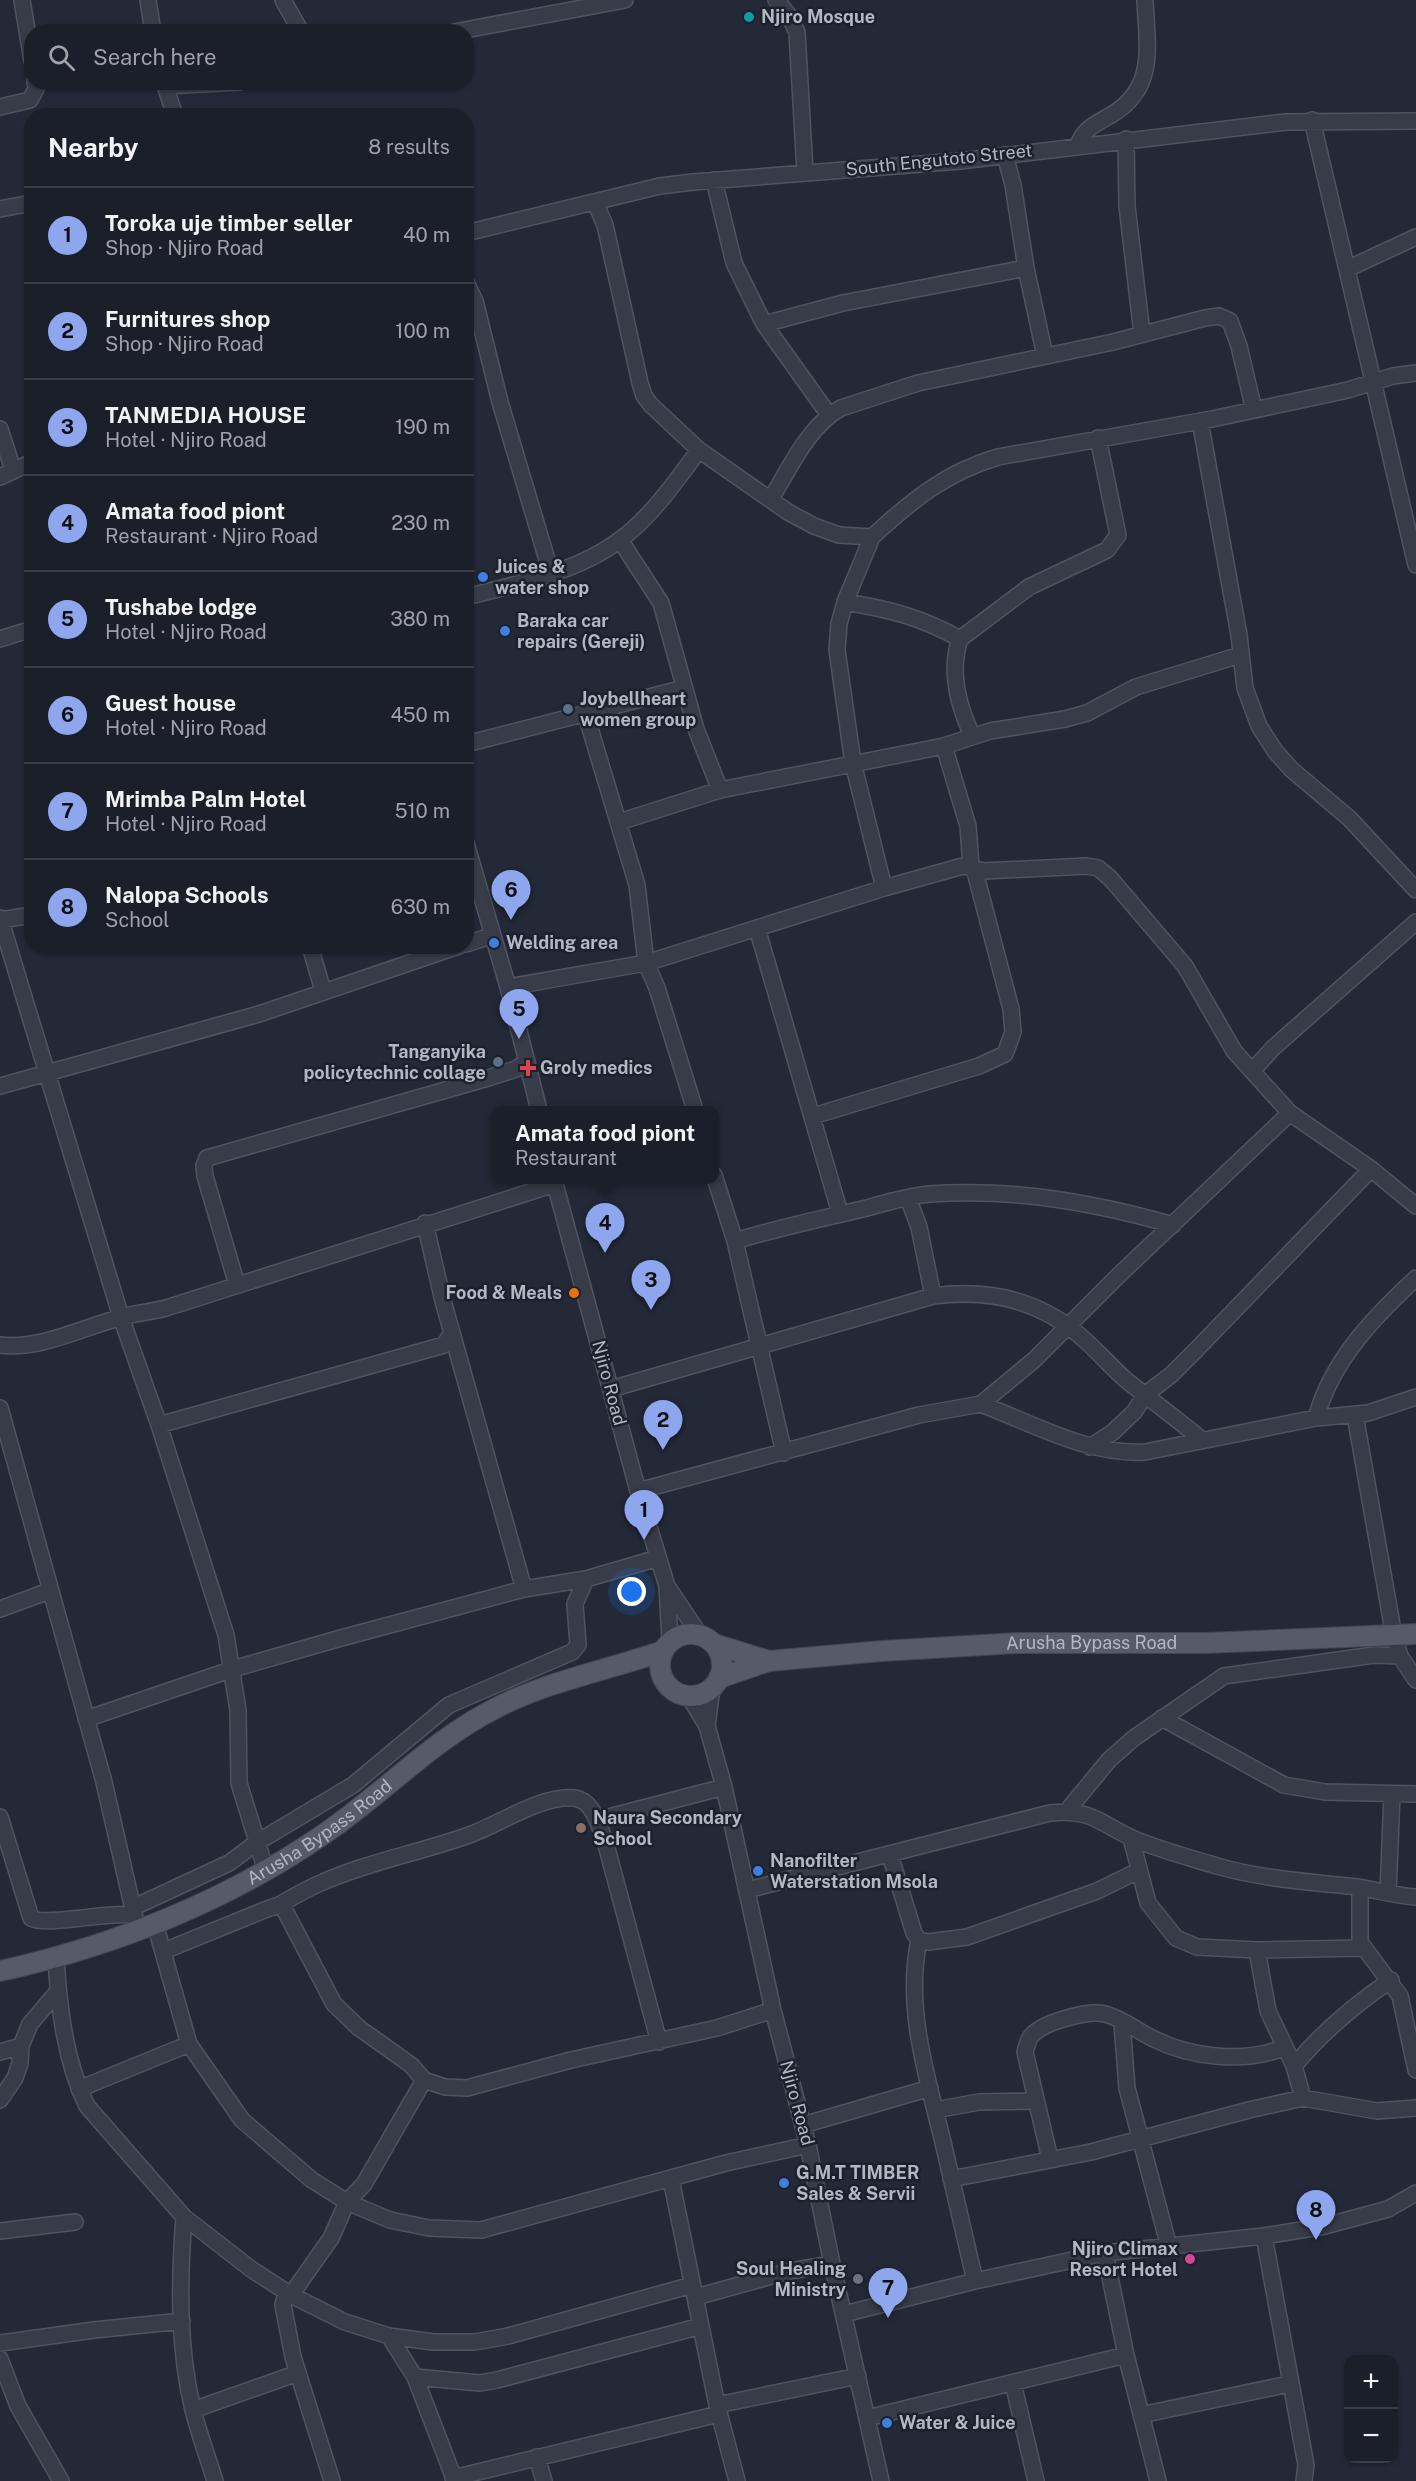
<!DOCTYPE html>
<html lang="en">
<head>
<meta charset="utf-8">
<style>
  :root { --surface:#1b1f2a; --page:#282c36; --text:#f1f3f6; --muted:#a0a2a8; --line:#393d47; --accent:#8ea6ed }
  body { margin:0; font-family:"Public Sans",sans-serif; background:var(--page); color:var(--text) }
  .controls { position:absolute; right:18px; bottom:18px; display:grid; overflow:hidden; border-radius:12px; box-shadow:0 2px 4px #0004 }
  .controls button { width:54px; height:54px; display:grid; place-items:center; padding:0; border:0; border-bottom:2px solid var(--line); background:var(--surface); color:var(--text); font:30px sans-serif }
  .you { position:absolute; left:632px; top:1592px; width:21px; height:21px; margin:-15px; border:4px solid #fff; border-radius:50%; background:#1a73e8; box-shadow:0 0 0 9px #1a73e833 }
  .badge { display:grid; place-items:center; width:39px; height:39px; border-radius:50%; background:var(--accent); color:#111; font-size:20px; font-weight:700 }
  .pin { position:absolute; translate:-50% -50px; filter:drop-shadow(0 2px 3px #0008) }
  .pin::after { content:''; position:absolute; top:32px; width:21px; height:18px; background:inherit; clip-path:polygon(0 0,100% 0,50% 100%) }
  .popup { position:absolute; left:491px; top:1106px; width:228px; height:78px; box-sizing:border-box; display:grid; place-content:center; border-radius:12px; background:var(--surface); filter:drop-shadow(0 2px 4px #0005); font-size:20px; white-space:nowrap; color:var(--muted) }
  .popup b { font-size:22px; color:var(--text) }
  .popup::after { content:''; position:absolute; left:50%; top:100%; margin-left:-12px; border:12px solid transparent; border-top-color:var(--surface) }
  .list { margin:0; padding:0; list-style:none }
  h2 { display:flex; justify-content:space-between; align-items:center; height:78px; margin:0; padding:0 24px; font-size:26px }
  h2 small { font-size:20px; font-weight:400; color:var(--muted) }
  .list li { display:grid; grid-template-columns:39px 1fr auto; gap:18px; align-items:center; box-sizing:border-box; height:96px; padding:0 24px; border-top:2px solid var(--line) }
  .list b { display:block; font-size:22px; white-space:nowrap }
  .list p { margin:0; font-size:20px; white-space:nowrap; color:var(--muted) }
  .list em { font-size:20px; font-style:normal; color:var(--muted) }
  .icon { flex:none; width:33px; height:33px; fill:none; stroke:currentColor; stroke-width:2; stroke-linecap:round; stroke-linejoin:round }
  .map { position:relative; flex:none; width:1416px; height:2481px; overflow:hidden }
  .search { position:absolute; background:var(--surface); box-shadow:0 2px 4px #0004; left:24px; top:24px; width:450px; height:66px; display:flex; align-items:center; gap:15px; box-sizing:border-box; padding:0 21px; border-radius:24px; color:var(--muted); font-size:22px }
  .panel { position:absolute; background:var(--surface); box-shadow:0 2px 4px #0004; left:24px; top:108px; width:450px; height:846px; border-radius:24px }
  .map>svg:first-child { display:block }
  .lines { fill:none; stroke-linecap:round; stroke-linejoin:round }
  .minor-casing { stroke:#4f5460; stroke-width:18 }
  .major-casing { stroke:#404551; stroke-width:22 }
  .minor { stroke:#373c48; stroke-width:15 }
  .major { stroke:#555b68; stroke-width:20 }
  .culture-dot { fill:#0f9aa8; stroke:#1c212d; stroke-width:2 }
  .shop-dot { fill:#3f7fe0; stroke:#1c212d; stroke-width:2 }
  .service-dot { fill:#5c6f8a; stroke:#1c212d; stroke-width:2 }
  .health-dot { fill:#e0444e; stroke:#1c212d; stroke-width:2 }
  .food-dot { fill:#e8710a; stroke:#1c212d; stroke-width:2 }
  .education-dot { fill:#8d6e63; stroke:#1c212d; stroke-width:2 }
  .hotel-dot { fill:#d1479c; stroke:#1c212d; stroke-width:2 }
  .worship-dot { fill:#6b7280; stroke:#1c212d; stroke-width:2 }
  .labels { text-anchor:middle; stroke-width:5; stroke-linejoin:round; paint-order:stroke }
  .poi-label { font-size:18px; font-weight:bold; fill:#b2b7c4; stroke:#1c212d; text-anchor:start }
  .street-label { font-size:18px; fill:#b2b7c4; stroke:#1c212d }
</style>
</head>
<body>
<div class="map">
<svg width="1416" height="2481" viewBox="0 0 1416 2481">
  <rect width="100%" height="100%" fill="#242938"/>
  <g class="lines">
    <defs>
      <path id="minor" d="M 22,0 L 32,61
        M 148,0 L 153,32
        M 283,0 L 301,32
        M 776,0 L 788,14 L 797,32 L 805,172
        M 454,32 L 625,0
        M 164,82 L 175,116
        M 165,86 L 240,82
        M 0,107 L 30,100 L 36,89 L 35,82
        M 1312,120 L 1416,565
        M 1126,139 L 1127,206 L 1142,334
        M 1078,145 C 1084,128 1096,124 1111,115 C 1157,88 1147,46 1145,0
        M 1005,155 L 1013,185 L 1026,268 L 1045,356
        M 714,180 L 734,263 L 764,324 L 829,415
        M 595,202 L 605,225 L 640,383 L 644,396 L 651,405 L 699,450 L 788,512 L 814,526 L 839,535 L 872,537 C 911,501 946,472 998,457 L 1212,419 L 1348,390 L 1393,376 L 1416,373
        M 0,209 L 32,203
        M 466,233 L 660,186 L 693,182 L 960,161 L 1286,122 L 1416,121
        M 1347,269 L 1416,237
        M 466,282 L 475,301 L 500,402 L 551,573
        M 764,324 L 843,303 L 1026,268
        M 1200,421 L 1239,635 L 1245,688 L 1259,726 L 1275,751 L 1291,769 L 1349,818 L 1416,890
        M 0,429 L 13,470
        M 0,477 L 32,462
        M 771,499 C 789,469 809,425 841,408 L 918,383 L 1113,342 L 1205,318 L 1219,316 L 1230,321 L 1239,346 L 1254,410
        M 872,537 L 845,602 L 839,624 L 837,650 L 853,763 L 884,888
        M 620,540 L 661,603 L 696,729 L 720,790
        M 466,597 C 517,584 578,572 621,539 C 652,516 676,481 699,450
        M 845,602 C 888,609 921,617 960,639
        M 0,639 L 32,629
        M 586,715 L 637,885 L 646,963 L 657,988 L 695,1110
        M 972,735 C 958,705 949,671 960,639 L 1029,587 L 1107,550 L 1118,535 L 1098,438
        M 466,744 L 684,688
        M 944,746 L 968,826 L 971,867
        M 619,822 L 720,790 L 944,746 L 990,731 L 1065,719 L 1087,713 L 1136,687 L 1240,655
        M 466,843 L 508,987 L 539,1110
        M 0,918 L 121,1317 L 159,1425 L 226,1635 L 238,1710 L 239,1783 L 266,1871
        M 1,920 L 32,915
        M 757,928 L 840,1213
        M 466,944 L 491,936
        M 310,946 L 323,991
        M 508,987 L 646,963 L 884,888 L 963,866 L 984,871 L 1087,866 L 1098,868 L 1110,878 L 1185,966 L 1234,1051 L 1290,1113 L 1371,1169 L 1416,1206
        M 1252,1071 L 1273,1048 L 1416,922
        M 0,1086 L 259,1014 L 459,946
        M 813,1116 L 979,1066 L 1005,1054 L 1013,1032 L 1011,1009 L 974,868
        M 714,1175 L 735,1241 L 784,1453
        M 554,1180 L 638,1491 L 667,1586 L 670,1641
        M 908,1198 L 919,1227 L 933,1296
        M 425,1223 L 443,1301 L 524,1589
        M 735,1241 C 777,1228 820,1219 863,1209 C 885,1203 907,1196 930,1194 C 1012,1188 1094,1202 1173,1225
        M 237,1285 L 205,1176 L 204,1166 L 207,1158 L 488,1078 L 516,1069 L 527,1061
        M 0,1345 C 40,1350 81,1328 119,1318 C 135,1313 151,1312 166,1308 L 555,1184
        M 611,1389 L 933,1296 C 986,1289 1037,1299 1079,1335 C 1096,1349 1110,1366 1126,1380 C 1151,1400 1177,1419 1202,1440
        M 981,1404 C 1034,1424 1087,1455 1145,1452 L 1316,1418 L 1368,1413 L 1416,1397
        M 0,1408 L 104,1782 L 138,1931
        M 1355,1415 L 1394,1636 L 1400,1656 L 1416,1680
        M 1316,1418 C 1332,1360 1373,1318 1416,1278
        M 159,1425 L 444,1345 L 452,1333
        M 1090,1447 L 1113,1432 L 1134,1412 L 1146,1394 L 1171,1375 L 1196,1350 L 1371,1169
        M 638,1491 L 919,1415 L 981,1404 L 1034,1360 L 1120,1274 L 1290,1113
        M 667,1586 L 699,1634
        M 0,1609 L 49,1591
        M 689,1696 L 707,1726 L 724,1787 L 773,2010 L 808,2145 L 832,2264 L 881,2481
        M 1162,1718 L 1284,1785 L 1325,1792 L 1416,1794
        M 86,1719 L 233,1669 L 341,1638 L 524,1589 L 586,1579 L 658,1558
        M 707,1726 L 712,1688
        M 1067,1811 L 1109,1760 L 1134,1738 L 1224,1676 L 1374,1655 L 1400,1656
        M 0,1817 L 31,1918 C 45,1927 109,1911 134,1915
        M 597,1820 L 724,1787
        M 1131,1838 L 1148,1903 L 1176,1938 L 1197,1947 L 1257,1950 L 1363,1948
        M 890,1855 L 914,1933 L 919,1940 L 928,1942 L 967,1937 L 1097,1891 L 1138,1871
        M 1360,1888 L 1360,1942 L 1400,1996 L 1416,2070
        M 747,1890 L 1050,1813 C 1094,1808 1102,1826 1139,1841 C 1164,1851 1191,1858 1217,1866 C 1262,1879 1311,1882 1357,1887 C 1377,1890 1396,1896 1416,1897
        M 1388,1893 L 1392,1794
        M 279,1905 C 293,1897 308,1888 323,1882 C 371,1861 423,1852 472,1834 C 501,1823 544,1794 575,1798 C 594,1801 599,1827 605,1841 L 659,2042
        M 132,1908 L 229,1863 L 256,1843 L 353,1785 L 449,1705 L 572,1652 L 578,1645 L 575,1604 L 586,1579
        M 155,1924 L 189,2044 L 242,2120 L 312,2180 L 347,2202 L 390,2220 L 429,2228 L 481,2230 L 726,2163 L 808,2145
        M 919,1940 C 905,2006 926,2074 942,2138 C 953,2186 964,2234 975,2281
        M 1257,1950 L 1268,2011 L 1294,2066 L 1303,2098
        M 164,1951 L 267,1909 L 279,1905 L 283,1907 L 334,2004 L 359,2028 L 411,2065 L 424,2080 L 445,2087 L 467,2088 L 571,2060 L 717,2028 L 773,2010
        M 56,1959 C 59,2008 65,2061 87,2106 L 184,2217 L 251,2269 L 291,2295 L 345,2322 L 389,2336 L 433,2342 L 475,2342 L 508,2336 L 692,2285
        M 1122,2023 L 1127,2088 L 1169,2247
        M 0,2052 L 21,2046
        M 1294,2066 C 1323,2031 1354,2005 1391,1980
        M 79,2089 L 189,2044
        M 0,2100 L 15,2078 L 20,2063 L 21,2046 L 30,2024 L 58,1991
        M 935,2110 L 979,2102 L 1035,2101
        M 803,2125 L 930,2088
        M 1050,2159 L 1025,2052 C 1027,2046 1028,2039 1032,2035 C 1044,2022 1088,2010 1105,2014 C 1122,2018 1139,2032 1154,2039 C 1192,2058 1244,2063 1283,2048
        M 671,2179 L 717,2405 L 737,2481
        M 951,2179 L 1091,2152 L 1249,2110 L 1303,2098 L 1377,2111 L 1416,2108
        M 184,2217 C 179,2281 178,2348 193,2410 C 199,2434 208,2458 215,2481
        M 0,2231 L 75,2222
        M 1264,2236 L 1306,2465 L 1304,2481
        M 1105,2253 L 1126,2355 L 1158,2481
        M 696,2297 L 790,2271 L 832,2264
        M 844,2314 L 975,2281 L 1105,2253 L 1264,2236 L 1325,2226 L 1388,2209 L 1416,2193
        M 389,2336 L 415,2377 L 455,2481
        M 0,2343 L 94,2330 L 182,2321
        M 0,2359 L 18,2406 L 61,2481
        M 415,2377 L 480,2383 L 497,2380 L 701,2326
        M 1013,2383 L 1036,2481
        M 717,2405 L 858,2376
        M 193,2410 L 298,2373
        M 1141,2415 L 1289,2384
        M 867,2418 L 1126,2355
        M 537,2457 L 544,2481
        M 453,2478 L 719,2414
        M 332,2481 L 293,2357 L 283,2305 L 285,2297 L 291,2295 L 331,2238 L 347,2202 L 364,2184 L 424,2080"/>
      <g id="major">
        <circle cx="691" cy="1665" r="31"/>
        <path d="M 714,1644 L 769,1661"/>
        <path id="s1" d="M 719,1678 L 769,1661 L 882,1651 L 1017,1643 L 1206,1643 L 1416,1634"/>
        <path id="s2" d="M 0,1971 C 114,1946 227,1901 324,1834 C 383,1794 432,1740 496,1708 C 548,1681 608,1670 663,1651"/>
      </g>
    </defs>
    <use href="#minor" class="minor-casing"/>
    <use href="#major" class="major-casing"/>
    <use href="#minor" class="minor"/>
    <use href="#major" class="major"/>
  </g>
  <circle class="culture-dot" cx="749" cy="17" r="6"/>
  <g class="shop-dot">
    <circle cx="483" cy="577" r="6"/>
    <circle cx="505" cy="631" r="6"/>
    <circle cx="494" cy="943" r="6"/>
    <circle cx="758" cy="1871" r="6"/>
    <circle cx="784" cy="2183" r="6"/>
    <circle cx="887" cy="2423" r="6"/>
  </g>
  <g class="service-dot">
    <circle cx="568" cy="709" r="6"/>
    <circle cx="498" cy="1062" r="6"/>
  </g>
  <path class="health-dot" d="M525 1059h6v6h6v6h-6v6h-6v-6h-6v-6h6z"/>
  <circle class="food-dot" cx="574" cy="1293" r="6"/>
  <circle class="education-dot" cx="581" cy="1828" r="6"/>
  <circle class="hotel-dot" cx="1190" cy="2259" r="6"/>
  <circle class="worship-dot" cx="858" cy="2279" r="6"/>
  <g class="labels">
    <g class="poi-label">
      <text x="761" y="23">Njiro Mosque</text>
      <text x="495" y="573">Juices &amp;<tspan x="495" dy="21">water shop</tspan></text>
      <text x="517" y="627">Baraka car<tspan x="517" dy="21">repairs (Gereji)</tspan></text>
      <text x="580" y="705">Joybellheart<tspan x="580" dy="21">women group</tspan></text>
      <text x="506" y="949">Welding area</text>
      <text x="486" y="1058" text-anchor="end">Tanganyika<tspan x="486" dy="21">policytechnic collage</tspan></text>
      <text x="540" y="1074">Groly medics</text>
      <text x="562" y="1299" text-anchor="end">Food &amp; Meals</text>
      <text x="593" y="1824">Naura Secondary<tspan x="593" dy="21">School</tspan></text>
      <text x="770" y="1867">Nanofilter<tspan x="770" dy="21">Waterstation Msola</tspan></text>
      <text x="796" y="2179">G.M.T TIMBER<tspan x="796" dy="21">Sales &amp; Servii</tspan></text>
      <text x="1178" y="2255" text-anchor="end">Njiro Climax<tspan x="1178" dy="21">Resort Hotel</tspan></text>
      <text x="846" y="2275" text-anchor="end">Soul Healing<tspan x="846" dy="21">Ministry</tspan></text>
      <text x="899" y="2429">Water &amp; Juice</text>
    </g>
    <g class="street-label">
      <text transform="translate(939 160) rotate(-6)" y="6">South Engutoto Street</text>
      <text transform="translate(609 1383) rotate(75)" y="6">Njiro Road</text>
      <text dy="6" stroke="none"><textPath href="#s1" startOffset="376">Arusha Bypass Road</textPath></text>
      <text dy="6" stroke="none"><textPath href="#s2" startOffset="351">Arusha Bypass Road</textPath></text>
      <text transform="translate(797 2103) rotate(75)" y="6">Njiro Road</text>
    </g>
  </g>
</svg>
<div class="controls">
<button>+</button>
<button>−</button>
</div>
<div class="you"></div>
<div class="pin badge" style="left:644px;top:1540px">1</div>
<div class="pin badge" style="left:663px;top:1450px">2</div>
<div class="pin badge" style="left:651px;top:1310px">3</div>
<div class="pin badge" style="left:605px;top:1253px">4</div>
<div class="popup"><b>Amata food piont</b>Restaurant</div>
<div class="pin badge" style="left:519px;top:1039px">5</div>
<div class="pin badge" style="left:511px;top:920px">6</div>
<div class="pin badge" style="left:888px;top:2318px">7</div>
<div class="pin badge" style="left:1316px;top:2240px">8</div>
<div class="search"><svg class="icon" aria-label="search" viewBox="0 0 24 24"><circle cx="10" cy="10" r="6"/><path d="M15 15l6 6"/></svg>Search here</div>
<section class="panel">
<h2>Nearby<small>8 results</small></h2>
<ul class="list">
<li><span class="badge">1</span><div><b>Toroka uje timber seller</b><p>Shop · Njiro Road</p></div><em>40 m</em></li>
<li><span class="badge">2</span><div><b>Furnitures shop</b><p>Shop · Njiro Road</p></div><em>100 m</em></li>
<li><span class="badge">3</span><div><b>TANMEDIA HOUSE</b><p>Hotel · Njiro Road</p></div><em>190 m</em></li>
<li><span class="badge">4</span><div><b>Amata food piont</b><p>Restaurant · Njiro Road</p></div><em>230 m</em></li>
<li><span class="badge">5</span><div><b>Tushabe lodge</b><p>Hotel · Njiro Road</p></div><em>380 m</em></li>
<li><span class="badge">6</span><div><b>Guest house</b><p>Hotel · Njiro Road</p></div><em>450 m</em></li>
<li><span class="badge">7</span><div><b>Mrimba Palm Hotel</b><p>Hotel · Njiro Road</p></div><em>510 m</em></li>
<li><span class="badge">8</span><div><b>Nalopa Schools</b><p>School</p></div><em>630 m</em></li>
</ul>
</section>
</div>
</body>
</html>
